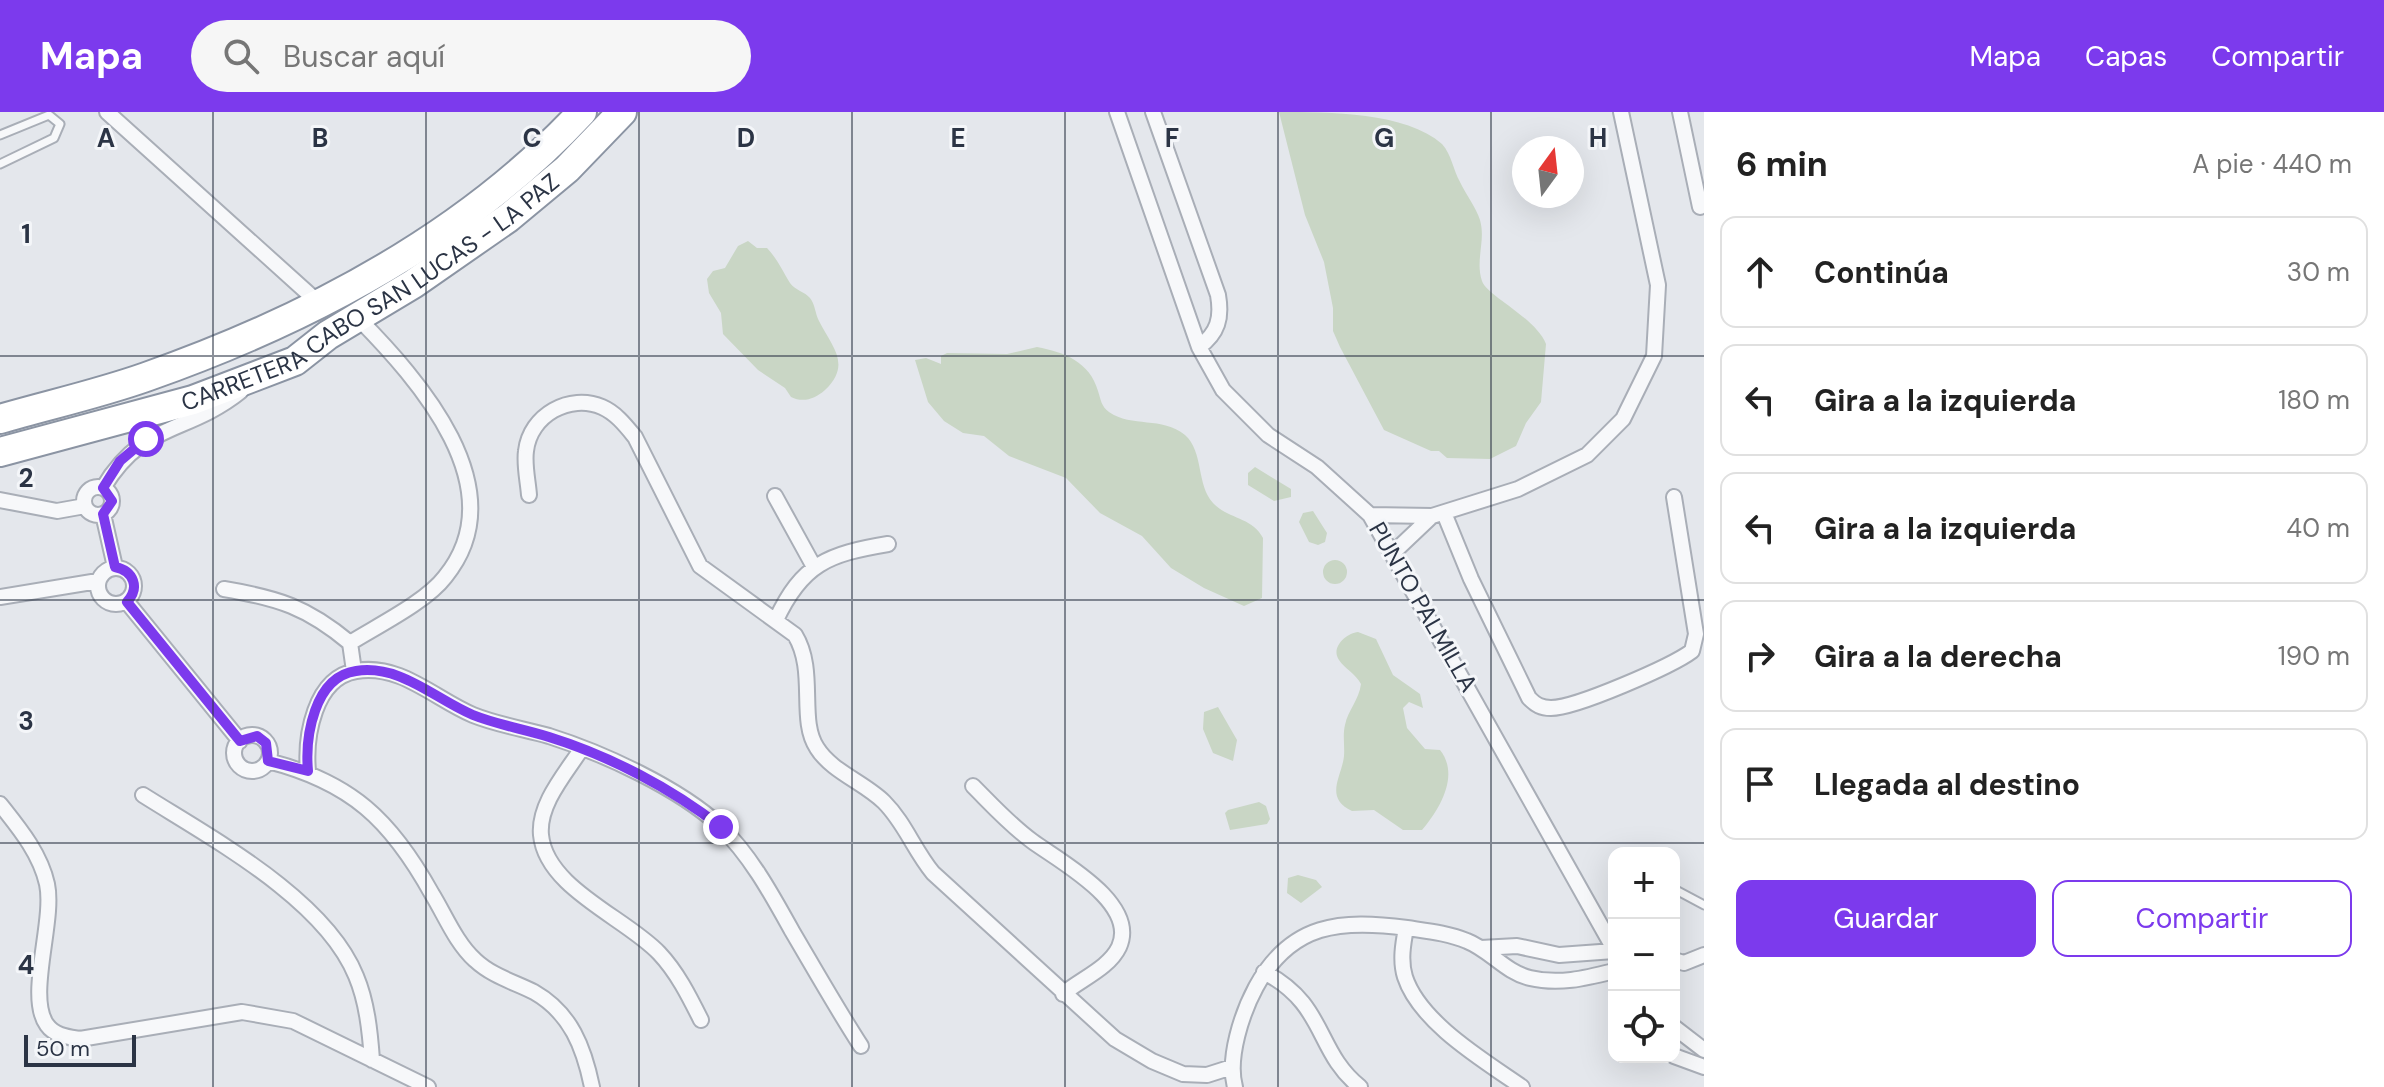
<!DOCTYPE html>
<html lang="es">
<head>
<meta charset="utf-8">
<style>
  :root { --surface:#fff; --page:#f6f6f6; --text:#222; --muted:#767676; --line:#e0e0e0; --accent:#7c3aed }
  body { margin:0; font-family:"DM Sans",sans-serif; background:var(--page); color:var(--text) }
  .controls { position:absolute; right:24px; bottom:24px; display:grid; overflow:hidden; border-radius:16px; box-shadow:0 8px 32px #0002 }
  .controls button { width:72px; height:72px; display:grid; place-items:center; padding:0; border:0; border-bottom:2px solid var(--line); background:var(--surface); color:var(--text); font:40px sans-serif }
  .compass { position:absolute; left:1512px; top:24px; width:72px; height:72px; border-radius:50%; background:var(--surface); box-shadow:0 8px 32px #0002; rotate:15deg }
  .scale { position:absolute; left:24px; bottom:20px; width:112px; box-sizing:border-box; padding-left:8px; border:4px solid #2b3445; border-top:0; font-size:22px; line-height:28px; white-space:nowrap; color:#2b3445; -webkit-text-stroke:6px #f4f6f9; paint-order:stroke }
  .stop { position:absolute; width:24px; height:24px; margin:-18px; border:6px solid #7c3aed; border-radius:50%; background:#fff }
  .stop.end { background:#7c3aed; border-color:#fff; box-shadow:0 2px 8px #0008 }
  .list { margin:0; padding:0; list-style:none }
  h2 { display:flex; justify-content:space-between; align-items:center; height:104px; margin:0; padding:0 32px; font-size:34px }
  h2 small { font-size:26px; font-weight:400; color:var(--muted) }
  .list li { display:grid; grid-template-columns:52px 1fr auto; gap:24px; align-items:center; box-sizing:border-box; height:112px; margin:0 16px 16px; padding:0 16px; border:2px solid var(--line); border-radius:16px }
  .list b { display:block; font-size:30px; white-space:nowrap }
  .list em { font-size:26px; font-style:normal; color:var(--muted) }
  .actions { display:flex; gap:16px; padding:24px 32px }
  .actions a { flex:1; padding:18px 0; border:2px solid var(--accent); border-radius:16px; text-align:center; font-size:28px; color:var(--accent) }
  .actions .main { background:var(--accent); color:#fff }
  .icon { flex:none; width:44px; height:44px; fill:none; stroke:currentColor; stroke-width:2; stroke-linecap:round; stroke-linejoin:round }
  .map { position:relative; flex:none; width:1704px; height:975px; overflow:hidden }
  header { display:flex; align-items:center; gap:48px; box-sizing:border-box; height:112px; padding:0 40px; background:var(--accent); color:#fff }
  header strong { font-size:38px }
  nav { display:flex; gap:44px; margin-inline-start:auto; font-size:28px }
  .search { width:560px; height:72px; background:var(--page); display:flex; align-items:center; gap:20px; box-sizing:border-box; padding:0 28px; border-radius:44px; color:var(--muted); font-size:30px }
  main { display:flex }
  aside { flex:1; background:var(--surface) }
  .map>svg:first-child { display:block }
  .green { fill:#c9d6c5 }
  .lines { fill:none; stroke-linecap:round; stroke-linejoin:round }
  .lane-casing { stroke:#a9aeb7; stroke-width:11 }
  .street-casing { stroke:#a9aeb7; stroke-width:18 }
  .highway-casing { stroke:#8b94a3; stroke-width:32 }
  .lane { stroke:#f7f8fa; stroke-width:7 }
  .street { stroke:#f7f8fa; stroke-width:14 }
  .highway { stroke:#fff; stroke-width:28 }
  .route { stroke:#7c3aed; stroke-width:10 }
  .grid { fill:none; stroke:#2b3445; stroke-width:2; stroke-opacity:0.55 }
  .labels { text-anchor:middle; stroke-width:6; stroke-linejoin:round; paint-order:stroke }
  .street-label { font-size:24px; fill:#2b3445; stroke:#f4f6f9 }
  .grid-label { font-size:26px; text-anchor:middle; font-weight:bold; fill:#2b3445; stroke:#f4f6f9; stroke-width:6; stroke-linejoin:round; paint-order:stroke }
</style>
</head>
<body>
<header>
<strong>Mapa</strong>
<div class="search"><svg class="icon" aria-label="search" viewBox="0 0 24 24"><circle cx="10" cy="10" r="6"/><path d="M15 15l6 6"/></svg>Buscar aquí</div>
<nav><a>Mapa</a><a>Capas</a><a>Compartir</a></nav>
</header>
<main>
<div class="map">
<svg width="1704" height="975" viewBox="0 0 1704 975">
  <rect width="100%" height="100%" fill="#e4e7ec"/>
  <path class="green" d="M 1279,0 C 1329,0 1406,0 1442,32 C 1452,43 1453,58 1460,70 C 1466,83 1476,95 1480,108 C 1486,129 1475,148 1482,169 C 1487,184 1535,205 1546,232 L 1541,290 L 1526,311 L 1516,334 L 1490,347 L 1447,346 L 1439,339 L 1431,339 L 1384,318 L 1340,235 L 1333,219 L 1333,196 L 1324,150 L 1305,103 Z
    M 748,129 L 757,136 L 767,136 C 778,148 782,158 790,171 C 795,178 805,180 810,186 C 815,192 815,201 819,209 C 832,235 852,252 825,278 C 815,287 803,291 791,285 L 785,276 L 758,258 L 723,222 L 721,201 L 709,181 L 707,167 L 713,159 L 725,156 L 738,134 Z
    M 1037,235 C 1064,240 1090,250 1098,279 C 1101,288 1101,294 1109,300 C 1132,316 1162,304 1185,323 C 1204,340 1196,372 1213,391 C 1228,407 1252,405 1263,426 L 1262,486 L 1244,494 L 1204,476 L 1171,456 L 1142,424 L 1100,401 L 1066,366 L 1009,344 L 984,324 L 963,321 L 944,309 L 928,290 L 915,248 L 926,246 L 941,252 L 941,244 L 947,241 L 1007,242 Z
    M 1255,355 L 1291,377 L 1291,385 L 1274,389 L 1248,373 L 1248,361 Z
    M 1313,399 L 1327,421 L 1325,430 L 1318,433 L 1309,430 L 1299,410 L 1303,401 Z
    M1323 460a12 12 0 1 1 24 0a12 12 0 1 1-24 0Z
    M 1358,520 L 1376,527 L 1393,563 L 1420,582 L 1423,596 L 1409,590 L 1403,596 L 1407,616 L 1425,637 L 1440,638 C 1460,663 1440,697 1422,718 L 1403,718 L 1374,698 L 1352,699 C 1326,687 1339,668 1343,650 C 1346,639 1342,625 1345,613 C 1348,598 1359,588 1361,572 C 1355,561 1345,557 1339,548 C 1330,535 1347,521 1358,520 Z
    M 1218,595 L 1237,628 L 1233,649 L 1213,641 L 1203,617 L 1204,600 Z
    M 1259,690 L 1266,694 L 1270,707 L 1267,712 L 1230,718 L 1225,701 L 1228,698 Z
    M 1298,763 L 1316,768 L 1322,775 L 1301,791 L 1287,781 L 1288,766 Z"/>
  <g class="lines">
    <defs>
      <path id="lane" d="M 0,23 L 49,3 L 60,12 L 54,26 L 0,52
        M 1676,778 L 1704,793"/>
      <path id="street" d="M 107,0 L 320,192
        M 1117,0 L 1199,235 L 1223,278 L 1268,323 L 1317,355 L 1370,403 L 1614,837
        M 1153,0 L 1218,183 C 1222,206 1218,221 1199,235
        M 1680,0 L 1700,95
        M84 389a14 14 0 1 1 28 0a14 14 0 1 1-28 0Z
        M 103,376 C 143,309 186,323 241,279
        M 529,383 C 528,369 524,353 526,339 C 530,303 570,281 602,295 C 616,301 626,314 635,325 L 700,454 L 795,523 C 817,559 798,608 817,636 C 831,659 865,671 884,690 C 905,711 914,738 933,761 L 1115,927 L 1152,949 L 1183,962 L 1207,963 L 1232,955
        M 775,384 L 813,453
        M 0,388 L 57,399 L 85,394
        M 1444,401 L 1471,467 L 1529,586 C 1536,593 1541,596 1551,596 C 1576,596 1672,554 1692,539 L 1696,522 L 1674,385
        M 103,402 L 115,455
        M 1370,403 L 1432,404 L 1518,377 L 1587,343 L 1623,307 L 1654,244 L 1658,173 L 1621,0
        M 1394,440 L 1432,404
        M98 474a18 18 0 1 1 36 0a18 18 0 1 1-36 0Z
        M 224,477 C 278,486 307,495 350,531 L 354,559
        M 0,485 L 98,469
        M 127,490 L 240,629
        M 776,508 C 802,452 828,442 888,432
        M 350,531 C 377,514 426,490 445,465 C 517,377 418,267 358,206
        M234 641a18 18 0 1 1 36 0a18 18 0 1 1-36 0Z
        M 582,636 C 566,661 538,692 541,723 C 546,776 626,806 659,841 C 677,860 689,884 701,908
        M 268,649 C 351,670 391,708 432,782 C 445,803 456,831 475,848 C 492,864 514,870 534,880 C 571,901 584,936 592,975
        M 308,659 C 305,625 314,566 356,559 C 400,551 435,587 473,603 C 498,613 524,617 549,624 C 603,641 679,676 720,714 C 751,744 772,783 792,819 C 815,858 837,897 861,934
        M 973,674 C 992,693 1010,713 1032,729 C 1059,749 1139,791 1119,835 C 1109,856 1081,867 1063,882
        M 143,683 C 211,726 325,787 356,864 C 367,890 370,920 372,948
        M 0,692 C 19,716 40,741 47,772 C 55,809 26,885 47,913 C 55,924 68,925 80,927 L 242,900 L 293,909 L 428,975
        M 1406,816 C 1403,832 1400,849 1405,865 C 1420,911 1485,949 1522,975
        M 1481,836 L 1517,834 L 1559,843 L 1614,839
        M 1674,848 L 1684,851 L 1704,843
        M 1264,860 C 1327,893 1315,939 1360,975
        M 1674,915 L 1704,938
        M 1674,944 L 1704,955
        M 1235,975 C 1227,946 1242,901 1256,875 C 1291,811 1341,807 1407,816 C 1427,819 1448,821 1467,829 C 1490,838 1505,860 1530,866 C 1559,873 1586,866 1614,859"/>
      <g id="highway">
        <path d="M 0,307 C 48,293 98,282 146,265 C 305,209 466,125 582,0"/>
        <path id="s1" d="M 0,340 L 193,288 L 295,249 L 328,223 L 413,172 L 508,106 L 567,57 L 622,0"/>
      </g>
    </defs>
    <use href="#lane" class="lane-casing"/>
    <use href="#street" class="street-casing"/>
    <use href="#highway" class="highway-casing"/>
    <use href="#lane" class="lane"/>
    <use href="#street" class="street"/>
    <use href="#highway" class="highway"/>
  </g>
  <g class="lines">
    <path class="route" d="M 146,327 L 120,349 L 103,376 L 112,389 L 103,402 L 115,455 C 134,459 140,476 127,490 L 240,629 L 257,624 L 266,631 L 268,649 L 308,659 C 305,625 314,565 356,559 C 400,552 435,587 473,603 C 498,613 524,617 549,625 C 610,644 671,676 721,715"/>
  </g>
  <path class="grid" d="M 213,0 L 213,975M 426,0 L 426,975M 639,0 L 639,975M 852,0 L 852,975M 1065,0 L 1065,975M 1278,0 L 1278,975M 1491,0 L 1491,975M 0,244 L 1704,244M 0,488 L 1704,488M 0,731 L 1704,731"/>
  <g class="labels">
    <g class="street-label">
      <text dy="8" stroke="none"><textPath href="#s1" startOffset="408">CARRETERA CABO SAN LUCAS - LA PAZ</textPath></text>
      <text transform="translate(1423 495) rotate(60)" y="8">PUNTO PALMILLA</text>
    </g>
  </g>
  <g class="grid-label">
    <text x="106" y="35">A</text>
    <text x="320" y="35">B</text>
    <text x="532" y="35">C</text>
    <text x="746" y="35">D</text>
    <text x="958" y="35">E</text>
    <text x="1172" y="35">F</text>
    <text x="1384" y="35">G</text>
    <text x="1598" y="35">H</text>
    <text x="26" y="131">1</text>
    <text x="26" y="375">2</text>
    <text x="26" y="618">3</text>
    <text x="26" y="862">4</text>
  </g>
</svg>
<div class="controls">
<button>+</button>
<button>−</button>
<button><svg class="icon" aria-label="locate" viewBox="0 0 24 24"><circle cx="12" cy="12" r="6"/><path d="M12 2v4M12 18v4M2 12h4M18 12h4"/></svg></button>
</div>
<svg class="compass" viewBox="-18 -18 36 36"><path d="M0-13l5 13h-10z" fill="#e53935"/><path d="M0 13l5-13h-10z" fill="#767676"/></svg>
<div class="scale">50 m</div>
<div class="stop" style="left:146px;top:327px"></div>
<div class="stop end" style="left:721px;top:715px"></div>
</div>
<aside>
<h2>6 min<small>A pie · 440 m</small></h2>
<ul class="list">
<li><svg class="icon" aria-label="ahead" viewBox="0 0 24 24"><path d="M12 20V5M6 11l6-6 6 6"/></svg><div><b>Continúa</b></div><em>30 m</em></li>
<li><svg class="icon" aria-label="left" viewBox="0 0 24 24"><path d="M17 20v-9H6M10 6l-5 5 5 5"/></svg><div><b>Gira a la izquierda</b></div><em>180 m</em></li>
<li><svg class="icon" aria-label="left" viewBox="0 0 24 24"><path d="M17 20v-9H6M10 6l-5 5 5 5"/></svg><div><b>Gira a la izquierda</b></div><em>40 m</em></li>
<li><svg class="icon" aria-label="right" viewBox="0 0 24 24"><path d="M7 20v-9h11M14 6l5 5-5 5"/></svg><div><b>Gira a la derecha</b></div><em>190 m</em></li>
<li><svg class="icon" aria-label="arrive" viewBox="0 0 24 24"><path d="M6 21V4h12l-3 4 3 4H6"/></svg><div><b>Llegada al destino</b></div></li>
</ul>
<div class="actions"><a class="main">Guardar</a><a>Compartir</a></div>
</aside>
</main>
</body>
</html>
